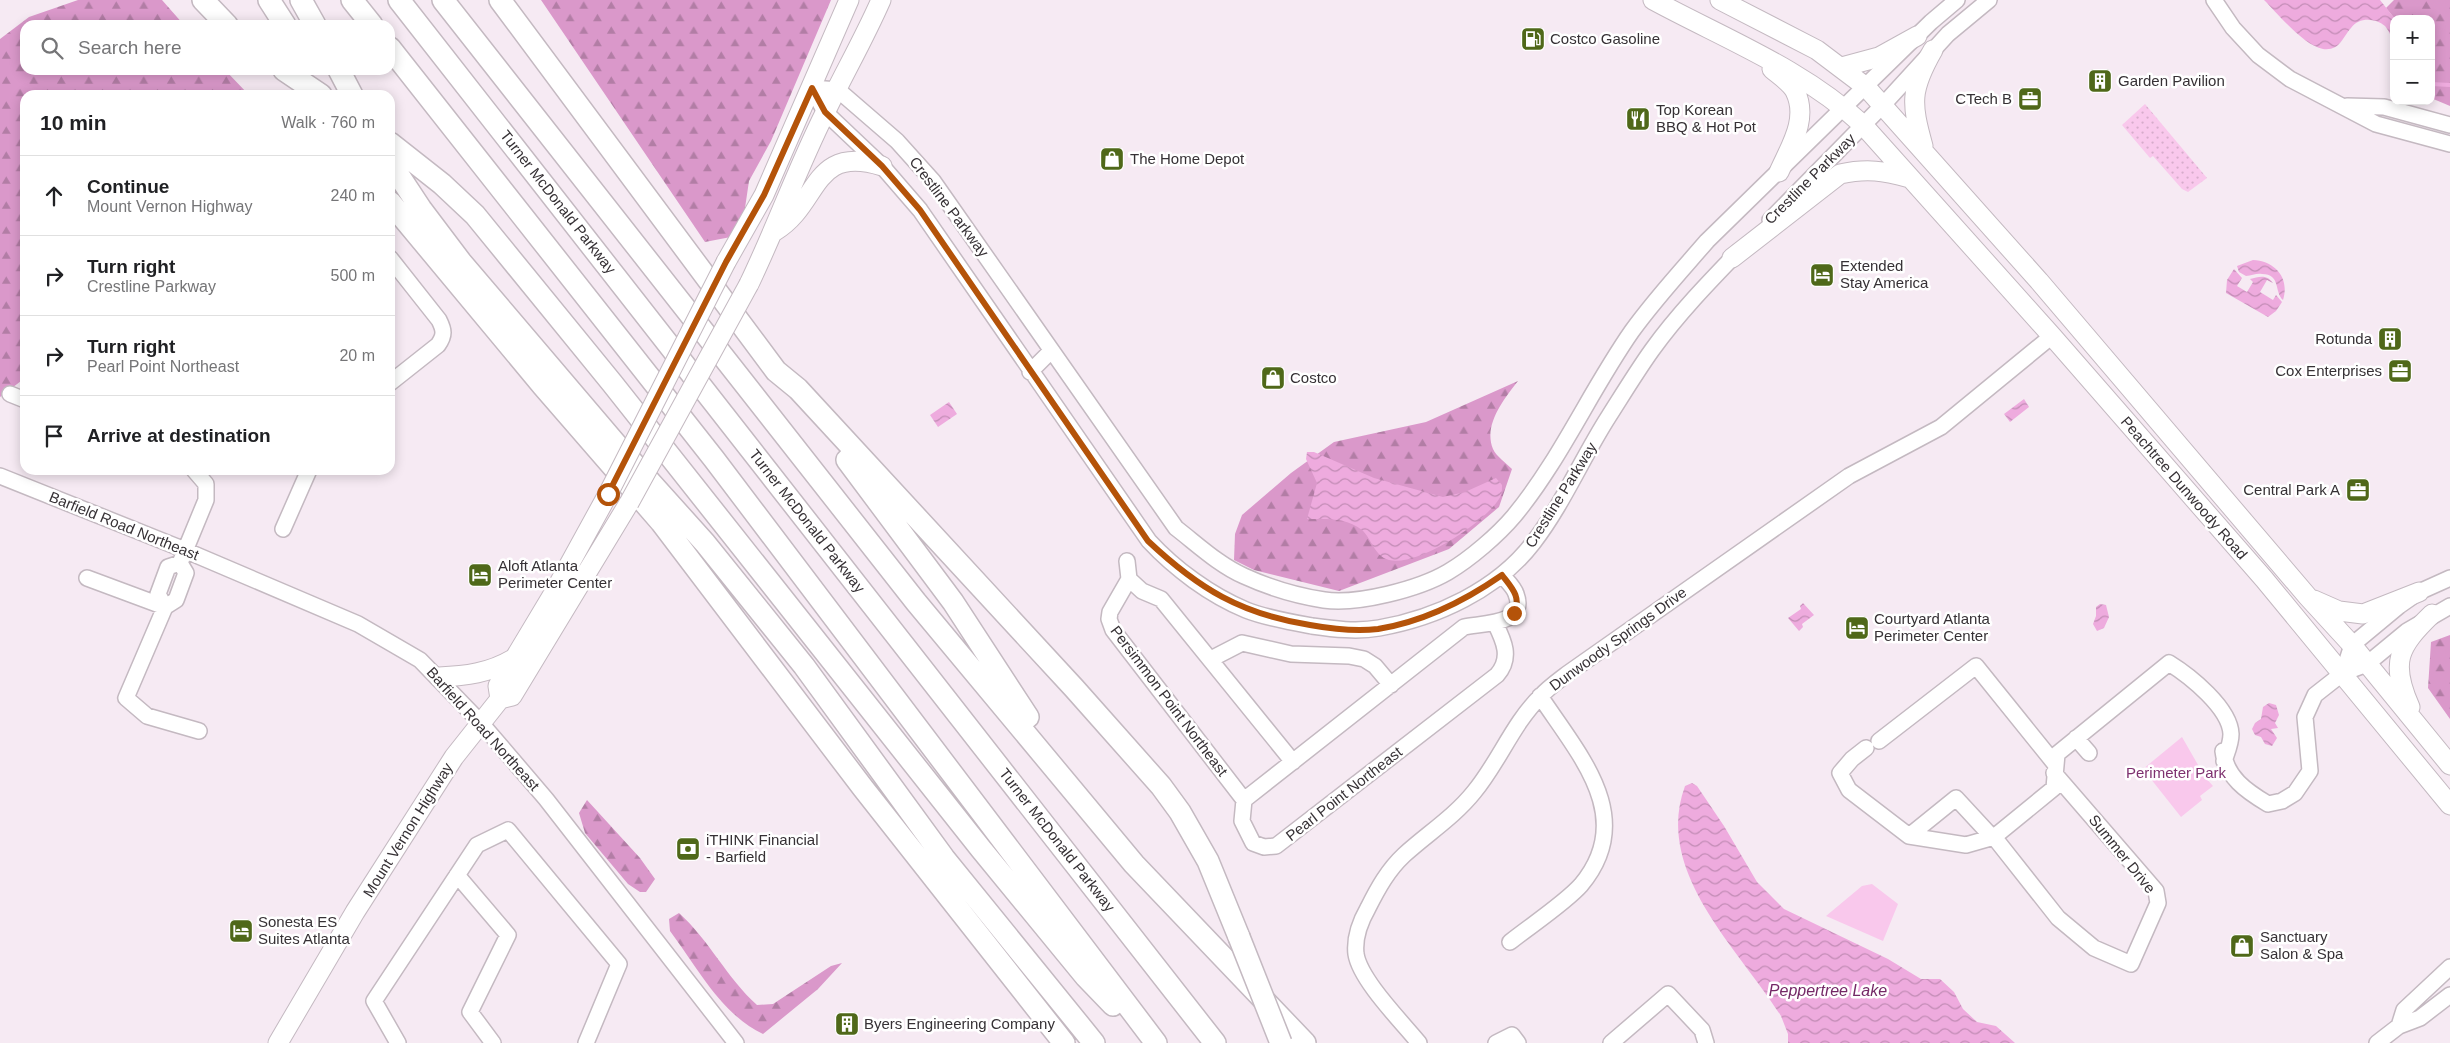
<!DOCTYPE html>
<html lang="en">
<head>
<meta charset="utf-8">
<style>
  :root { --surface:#fff; --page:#f2f2f2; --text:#202124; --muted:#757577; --line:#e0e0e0 }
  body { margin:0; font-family:Helvetica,sans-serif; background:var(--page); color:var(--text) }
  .controls { position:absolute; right:15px; top:15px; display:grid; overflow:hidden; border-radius:10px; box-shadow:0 2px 12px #0003 }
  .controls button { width:45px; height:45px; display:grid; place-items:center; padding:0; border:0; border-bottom:1px solid var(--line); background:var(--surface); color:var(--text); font:25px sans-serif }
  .stop { position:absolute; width:15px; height:15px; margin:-11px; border:4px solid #b45309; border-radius:50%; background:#fff }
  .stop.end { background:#b45309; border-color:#fff; box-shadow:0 1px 5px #0008 }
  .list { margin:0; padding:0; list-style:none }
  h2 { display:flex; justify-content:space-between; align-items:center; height:65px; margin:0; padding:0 20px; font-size:21px }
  h2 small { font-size:16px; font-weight:400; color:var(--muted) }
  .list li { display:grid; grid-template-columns:32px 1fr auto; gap:15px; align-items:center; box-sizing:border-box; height:80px; padding:0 20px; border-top:1px solid var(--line) }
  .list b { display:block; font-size:19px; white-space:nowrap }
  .list p { margin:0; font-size:16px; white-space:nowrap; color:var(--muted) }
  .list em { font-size:16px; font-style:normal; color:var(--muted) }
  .icon { flex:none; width:28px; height:28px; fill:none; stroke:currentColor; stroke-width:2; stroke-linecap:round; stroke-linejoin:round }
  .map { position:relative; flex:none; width:2450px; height:1043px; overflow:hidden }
  .search { position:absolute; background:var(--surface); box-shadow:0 2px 12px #0003; left:20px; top:20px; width:375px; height:55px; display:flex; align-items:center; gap:12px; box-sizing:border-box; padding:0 18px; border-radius:15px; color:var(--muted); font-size:19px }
  .panel { position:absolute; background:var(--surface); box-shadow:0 2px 12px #0003; left:20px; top:90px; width:375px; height:385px; border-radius:15px }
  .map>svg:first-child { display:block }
  .grass { fill:url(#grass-dots) }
  .forest { fill:url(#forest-firs) }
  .park { fill:#f9c8ec }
  .water { fill:url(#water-waves) }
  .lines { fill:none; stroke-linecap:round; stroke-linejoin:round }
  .stream { stroke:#eeabde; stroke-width:4 }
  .minor-casing { stroke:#c4b9c1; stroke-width:18 }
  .major-casing { stroke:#c4b9c1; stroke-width:21 }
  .highway-casing { stroke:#c4b9c1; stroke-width:24 }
  .minor { stroke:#fff; stroke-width:15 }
  .major { stroke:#fff; stroke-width:19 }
  .highway { stroke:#fff; stroke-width:21 }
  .major-bridge-casing { stroke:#c4b9c1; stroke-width:21; stroke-linecap:butt }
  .highway-bridge-casing { stroke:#c4b9c1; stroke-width:24; stroke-linecap:butt }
  .major-bridge { stroke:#fff; stroke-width:19 }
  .highway-bridge { stroke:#fff; stroke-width:21 }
  .route { stroke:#b45309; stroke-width:6 }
  .labels { text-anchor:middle; stroke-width:5; stroke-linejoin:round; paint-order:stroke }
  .poi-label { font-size:15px; fill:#363135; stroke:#fff; text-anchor:start }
  .street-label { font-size:15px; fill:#363135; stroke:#fff }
  .park-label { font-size:15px; fill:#7e316f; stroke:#fff }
  .water-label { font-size:16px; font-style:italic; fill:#742866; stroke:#fff }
</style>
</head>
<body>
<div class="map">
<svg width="2450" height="1043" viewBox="0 0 2450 1043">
  <defs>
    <pattern id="grass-dots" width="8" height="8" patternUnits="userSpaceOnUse" patternTransform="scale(1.25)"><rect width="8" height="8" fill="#f9c8ec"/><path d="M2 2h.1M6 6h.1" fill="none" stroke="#d6accb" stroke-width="1.8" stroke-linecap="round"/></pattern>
    <pattern id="forest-firs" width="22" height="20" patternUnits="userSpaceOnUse" patternTransform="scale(1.25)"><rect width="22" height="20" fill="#da98ca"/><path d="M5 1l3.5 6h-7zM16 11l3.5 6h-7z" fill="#b27da5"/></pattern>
    <pattern id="water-waves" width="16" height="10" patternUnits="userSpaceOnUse" patternTransform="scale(1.25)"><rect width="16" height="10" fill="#eeabde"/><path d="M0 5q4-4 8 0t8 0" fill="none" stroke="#c28cb5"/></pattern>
  </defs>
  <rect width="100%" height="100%" fill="#f6eaf3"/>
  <path class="grass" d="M 2145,104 L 2207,178 L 2188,192 L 2182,189 L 2153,156 L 2150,158 L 2122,125 Z"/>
  <path class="forest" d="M 78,0 L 162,0 L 184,25 L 25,25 L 25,70 L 225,70 L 249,95 L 25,95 L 25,378 L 0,397 L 0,39 L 29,17 Z
    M 541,0 L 831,0 L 771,141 L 749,181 L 741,235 L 705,242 Z
    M 2394,0 L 2450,0 L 2450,106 L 2431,98 L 2431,19 L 2395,19 L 2386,8 Z
    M 1518,381 C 1504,399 1483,425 1493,449 C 1496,456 1507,464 1512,469 L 1499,507 L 1449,549 L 1339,591 L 1254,570 L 1234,560 L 1235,534 L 1242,515 L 1291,473 L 1334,442 L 1426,422 Z
    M 2450,635 L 2450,719 L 2428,688 L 2431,642 Z
    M 587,800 L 640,858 L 655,879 L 646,892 L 640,892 L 628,884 L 585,833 L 579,813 Z
    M 679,913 C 709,940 727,978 757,1005 L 773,1004 L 831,966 L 842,963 L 818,989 L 763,1034 C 721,1014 697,967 670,931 L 669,919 Z"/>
  <path class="park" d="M 2182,737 L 2205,777 L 2213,786 L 2200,796 L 2202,800 L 2181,817 L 2143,769 Z
    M 1872,884 L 1898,904 L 1883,941 L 1826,916 L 1862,886 Z"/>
  <path class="water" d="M 2264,0 L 2380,0 L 2395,19 L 2394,42 C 2392,38 2389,31 2385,26 C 2375,18 2359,17 2351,28 C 2342,38 2340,51 2323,49 C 2304,46 2277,13 2264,0 Z
    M 2253,260 C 2275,261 2290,278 2283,300 C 2274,292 2281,274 2262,274 C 2256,273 2252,276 2246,276 L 2239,272 L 2237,266 Z
    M 2234,269 L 2242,278 L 2237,286 L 2247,292 L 2253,282 L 2250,279 C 2259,277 2266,274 2273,283 L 2267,280 L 2260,292 L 2273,300 L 2276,295 L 2282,302 L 2276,311 L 2268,317 L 2226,293 L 2227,280 Z
    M 2024,399 L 2029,407 L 2010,422 L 2004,414 Z
    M 949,402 L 957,414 L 938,427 L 930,415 Z
    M 1307,452 L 1314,452 L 1374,478 L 1443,497 L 1465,492 L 1496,478 L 1502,485 C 1502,490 1502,495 1499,499 C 1484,523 1418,567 1389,560 C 1374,556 1372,539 1362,530 C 1346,517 1326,519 1307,519 L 1317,483 L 1306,459 Z
    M 1803,603 L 1814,615 L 1802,624 L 1803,627 L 1799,631 L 1788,618 L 1801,609 L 1800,606 Z
    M 2100,604 L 2106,605 L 2109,617 L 2104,628 L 2097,631 L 2093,624 L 2096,616 L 2096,607 Z
    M 2269,703 L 2276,705 L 2279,715 L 2275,723 L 2278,728 L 2271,729 L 2277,738 L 2272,746 L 2265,744 L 2261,737 L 2255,735 L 2252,729 L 2255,723 L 2261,719 L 2263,707 Z
    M 1692,783 L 1697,786 L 1724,826 L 1757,882 L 1784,909 L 1888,959 L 1921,979 L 1940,979 L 1954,992 L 1963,1009 L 1977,1022 L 1996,1026 L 2015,1043 L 1788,1043 L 1788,1034 L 1781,1016 C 1740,950 1653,872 1685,786 Z"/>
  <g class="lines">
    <path class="stream" d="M 2431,84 L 2450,85"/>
    <defs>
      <path id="minor" d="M 2214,0 L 2233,28 L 2258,55 L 2290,79 L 2376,124 L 2450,144
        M 812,88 L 825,112 L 882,166 L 920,210 L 1149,541 C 1175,569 1210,595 1246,610 C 1266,618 1290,622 1312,626 C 1333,629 1357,632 1379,628 C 1436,618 1497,590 1533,543 C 1563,504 1582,458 1609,416 C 1623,394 1637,371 1652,350 C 1678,314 1709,282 1739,251
        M 812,88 L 838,90 L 897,141 L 933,181 L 1176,528 C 1198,545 1219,565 1244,576 C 1268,587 1298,596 1324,600 C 1357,605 1419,589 1448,572 C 1470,559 1498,535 1514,516 C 1561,459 1590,391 1632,331 C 1655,299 1682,270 1707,241 L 1931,22 L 1957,0
        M 2347,106 L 2384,107 L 2450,125
        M 1770,220 L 1883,105 L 1948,34 L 1989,0
        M 390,258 L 439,320 C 444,330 445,335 438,345 L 390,383
        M 1030,372 L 1051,351
        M 10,394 L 25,400
        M 0,476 L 175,546 L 358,624 L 420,660 L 481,723 L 546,799 L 736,1043
        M 283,529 L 309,470
        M 1127,561 L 1129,579
        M 180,563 L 186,573 L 176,600 L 165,607 L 126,698 L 147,716 L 199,731
        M 87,578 L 165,607
        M 1129,579 L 1110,612 L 1109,619 L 1113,630 L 1244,800
        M 1129,579 L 1142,591 L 1161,599 L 1293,762
        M 165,607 L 158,594 L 168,567 L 180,563 L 206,500 L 206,484 L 194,470
        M 1495,623 C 1504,641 1512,658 1497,675 L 1276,846 L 1264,847 L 1253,843 L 1242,821 L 1244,800 L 1464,627 C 1482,623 1528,625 1516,594 C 1514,587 1506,580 1502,575
        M 1211,659 L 1242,643 L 1291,654 L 1349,656 L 1364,659 L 1375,666 L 1391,685
        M 2343,673 L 2352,645 L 2399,606 L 2419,592 L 2450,578
        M 2076,738 L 2089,753
        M 1879,741 L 1976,666 L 2055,764
        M 1866,748 L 1852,759 L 1840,773 L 1849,790 L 1909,836 L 1966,845 L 1994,837 L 2054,788 L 2057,754 L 2169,663 C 2190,676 2230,708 2231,734 C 2231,744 2227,752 2224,761
        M 2223,751 C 2226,777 2246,791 2268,804 L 2282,801 L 2295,793 L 2310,771 L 2305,717 L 2315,695 L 2343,673 L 2367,664 L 2407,631 L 2450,606
        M 1909,836 L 1956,798 L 1993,838
        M 1994,837 L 2058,918 L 2094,948 L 2131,964 L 2158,903 L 2156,891 L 2054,773
        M 457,875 L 508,935 L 470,1012 L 493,1043
        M 1510,942 C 1530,926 1565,903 1581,885 C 1638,817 1578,754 1540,696
        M 2399,1026 L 2404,1010 L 2450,967
        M 398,1043 L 374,1001 L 477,845 L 508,830 L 619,964 L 586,1043
        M 1419,1043 C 1402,1022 1360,980 1356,954 C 1354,937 1360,922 1368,908 C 1378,888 1388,870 1404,855 C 1427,834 1454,817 1474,792 C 1499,762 1513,723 1541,696 C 1548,688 1558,681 1567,674 L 1849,476 L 1941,427 L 2052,336
        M 1496,1043 L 1512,1035 L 1518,1043
        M 1611,1043 L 1668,994 L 1702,1030 L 1706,1043
        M 2377,1043 L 2399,1026 L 2420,1018 L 2450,995"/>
      <path id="major" d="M 1653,0 C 1725,39 1803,69 1863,125 L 2052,336 L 2264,579 L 2450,805
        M 1720,0 L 1817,50 L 1866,87 L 2039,281 L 2308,597 L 2352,645 L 2450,765
        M 1842,67 L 1879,57 L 1917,36
        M 1772,69 C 1779,75 1791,83 1795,91 C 1809,119 1790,147 1779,172
        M 1923,146 C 1911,103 1910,90 1933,50
        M 775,231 C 820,204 811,144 882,166
        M 1732,258 L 1840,174 C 1868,168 1883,171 1910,178
        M 726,262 L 764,195 L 849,0
        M 749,284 C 776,228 797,169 825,113 C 843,75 864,39 881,0
        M 2314,600 L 2339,611 L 2363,614 L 2419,592
        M 439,677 C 466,676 489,673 513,659
        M 500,699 L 498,686 L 552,596 L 608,494
        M 2410,707 C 2390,662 2398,647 2432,614
        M 278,1043 L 355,912 L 454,757 L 500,699 L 512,696 L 629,503"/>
      <path id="highway" d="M 203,0 L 227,25
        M 269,0 L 285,25
        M 301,0 L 315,25
        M 352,0 L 372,25
        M 399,0 L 1215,1043
        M 443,0 L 916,602 L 1134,864 L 1305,1043
        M 500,0 L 776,371 L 798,389 L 1074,688 L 1161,786 L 1180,812 L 1208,861 L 1239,937
        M 390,48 L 714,459 L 1156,1043
        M 284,70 L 321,95
        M 339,70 L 352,95
        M 390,143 L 442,184 L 475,215 L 612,383 L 981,849 L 1086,977 L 1113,1005
        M 390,162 L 421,209 L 461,262 L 616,444 L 705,543 L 804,666 L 944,858 L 1094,1043
        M 390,202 L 543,386 L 661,522 L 863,788 L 1064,1043
        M 847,460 L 953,602 L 1028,717"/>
    </defs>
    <use href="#minor" class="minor-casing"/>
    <use href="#major" class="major-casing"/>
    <use href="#highway" class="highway-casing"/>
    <use href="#minor" class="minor"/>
    <use href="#major" class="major"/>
    <use href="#highway" class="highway"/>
    <defs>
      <path id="major-bridge" d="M 608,494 L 726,262
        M 629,503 L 749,284"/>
      <path id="highway-bridge" d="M 1239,937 L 1281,1043"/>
    </defs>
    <use href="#major-bridge" class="major-bridge-casing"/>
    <use href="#highway-bridge" class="highway-bridge-casing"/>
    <use href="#major-bridge" class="major-bridge"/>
    <use href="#highway-bridge" class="highway-bridge"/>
  </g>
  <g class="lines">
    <path class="route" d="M 608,494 L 726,262 L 764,195 L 812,88 L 825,112 L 882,166 L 920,210 L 1148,541 C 1199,589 1241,614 1310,625 C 1332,629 1355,632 1378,629 C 1422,622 1466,600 1502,575 C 1511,587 1522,597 1514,613"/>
  </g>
  <defs>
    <symbol id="fuel-square" viewBox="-11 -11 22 22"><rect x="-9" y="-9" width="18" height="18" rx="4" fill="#4f6819" stroke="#fff"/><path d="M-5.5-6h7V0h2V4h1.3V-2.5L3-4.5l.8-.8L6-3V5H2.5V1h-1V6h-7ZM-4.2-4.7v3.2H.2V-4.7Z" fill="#fff"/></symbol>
    <symbol id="building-square" viewBox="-11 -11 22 22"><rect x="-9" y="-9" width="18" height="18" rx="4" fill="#4f6819" stroke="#fff"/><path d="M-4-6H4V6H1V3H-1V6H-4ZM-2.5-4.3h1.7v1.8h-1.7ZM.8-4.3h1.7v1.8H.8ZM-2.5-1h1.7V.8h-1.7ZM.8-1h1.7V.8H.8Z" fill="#fff"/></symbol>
    <symbol id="office-square" viewBox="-11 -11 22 22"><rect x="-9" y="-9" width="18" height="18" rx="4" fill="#4f6819" stroke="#fff"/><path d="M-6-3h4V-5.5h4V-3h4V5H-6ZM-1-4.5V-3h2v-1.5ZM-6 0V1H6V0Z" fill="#fff"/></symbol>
    <symbol id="restaurant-square" viewBox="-11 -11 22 22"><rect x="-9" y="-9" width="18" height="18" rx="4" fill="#4f6819" stroke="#fff"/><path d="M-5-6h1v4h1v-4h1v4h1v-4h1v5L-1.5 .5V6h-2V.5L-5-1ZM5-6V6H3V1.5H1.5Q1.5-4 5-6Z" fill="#fff"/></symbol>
    <symbol id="shop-square" viewBox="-11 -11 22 22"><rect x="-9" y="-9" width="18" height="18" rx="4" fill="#4f6819" stroke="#fff"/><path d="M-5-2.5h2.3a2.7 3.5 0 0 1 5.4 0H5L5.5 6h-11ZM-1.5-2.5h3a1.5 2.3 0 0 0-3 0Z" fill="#fff"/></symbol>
    <symbol id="hotel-square" viewBox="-11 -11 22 22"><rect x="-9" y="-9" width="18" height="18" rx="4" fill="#4f6819" stroke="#fff"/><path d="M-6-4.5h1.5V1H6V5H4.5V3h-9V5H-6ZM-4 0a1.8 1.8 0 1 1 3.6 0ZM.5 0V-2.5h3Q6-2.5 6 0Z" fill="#fff"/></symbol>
    <symbol id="bank-square" viewBox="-11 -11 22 22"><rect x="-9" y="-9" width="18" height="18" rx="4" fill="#4f6819" stroke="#fff"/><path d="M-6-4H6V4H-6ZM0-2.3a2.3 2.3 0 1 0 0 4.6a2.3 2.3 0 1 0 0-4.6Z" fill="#fff"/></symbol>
  </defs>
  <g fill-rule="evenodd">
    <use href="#fuel-square" x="1519" y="25" width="28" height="28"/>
    <use href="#building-square" x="2086" y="67" width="28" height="28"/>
    <use href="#office-square" x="2016" y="85" width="28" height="28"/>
    <use href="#restaurant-square" x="1624" y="105" width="28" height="28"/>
    <use href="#shop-square" x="1098" y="145" width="28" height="28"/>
    <use href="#hotel-square" x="1808" y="261" width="28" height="28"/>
    <use href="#building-square" x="2376" y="325" width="28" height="28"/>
    <use href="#office-square" x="2386" y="357" width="28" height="28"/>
    <use href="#shop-square" x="1259" y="364" width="28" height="28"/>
    <use href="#office-square" x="2344" y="476" width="28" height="28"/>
    <use href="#hotel-square" x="466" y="561" width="28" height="28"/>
    <use href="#hotel-square" x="1843" y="614" width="28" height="28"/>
    <use href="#bank-square" x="674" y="835" width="28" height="28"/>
    <use href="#hotel-square" x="227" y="917" width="28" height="28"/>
    <use href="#shop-square" x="2228" y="932" width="28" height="28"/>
    <use href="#building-square" x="833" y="1010" width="28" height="28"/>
  </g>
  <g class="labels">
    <g class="poi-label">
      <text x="1550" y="44">Costco Gasoline</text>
      <text x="2118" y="86">Garden Pavilion</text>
      <text x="2012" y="104" text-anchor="end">CTech B</text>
      <text x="1656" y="115">Top Korean<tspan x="1656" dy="17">BBQ &amp; Hot Pot</tspan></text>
      <text x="1130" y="164">The Home Depot</text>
      <text x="1840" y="271">Extended<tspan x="1840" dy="17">Stay America</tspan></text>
      <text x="2372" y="344" text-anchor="end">Rotunda</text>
      <text x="2382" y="376" text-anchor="end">Cox Enterprises</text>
      <text x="1290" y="383">Costco</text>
      <text x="2340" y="495" text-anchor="end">Central Park A</text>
      <text x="498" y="571">Aloft Atlanta<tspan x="498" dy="17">Perimeter Center</tspan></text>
      <text x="1874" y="624">Courtyard Atlanta<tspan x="1874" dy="17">Perimeter Center</tspan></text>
      <text x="706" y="845">iTHINK Financial<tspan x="706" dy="17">- Barfield</tspan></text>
      <text x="258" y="927">Sonesta ES<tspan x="258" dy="17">Suites Atlanta</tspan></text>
      <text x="2260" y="942">Sanctuary<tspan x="2260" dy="17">Salon &amp; Spa</tspan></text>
      <text x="864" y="1029">Byers Engineering Company</text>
    </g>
    <g class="street-label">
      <text transform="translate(1810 179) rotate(-45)" y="5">Crestline Parkway</text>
      <text transform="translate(558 202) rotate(52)" y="5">Turner McDonald Parkway</text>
      <text transform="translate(949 207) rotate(53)" y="5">Crestline Parkway</text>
      <text transform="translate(2184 488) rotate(49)" y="5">Peachtree Dunwoody Road</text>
      <text transform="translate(1561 495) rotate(-58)" y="5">Crestline Parkway</text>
      <text transform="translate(807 521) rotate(52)" y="5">Turner McDonald Parkway</text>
      <text transform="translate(124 526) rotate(22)" y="5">Barfield Road Northeast</text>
      <text transform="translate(1618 639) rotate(-36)" y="5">Dunwoody Springs Drive</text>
      <text transform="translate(1169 701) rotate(53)" y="5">Persimmon Point Northeast</text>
      <text transform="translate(483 729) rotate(48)" y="5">Barfield Road Northeast</text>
      <text transform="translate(1344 794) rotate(-38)" y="5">Pearl Point Northeast</text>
      <text transform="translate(408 830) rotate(-58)" y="5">Mount Vernon Highway</text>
      <text transform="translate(1057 840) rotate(52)" y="5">Turner McDonald Parkway</text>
      <text transform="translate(2122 854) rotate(51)" y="5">Summer Drive</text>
    </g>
    <g class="park-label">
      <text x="2176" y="778">Perimeter Park</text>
    </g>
    <g class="water-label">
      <text x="1828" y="996">Peppertree Lake</text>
    </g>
  </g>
</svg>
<div class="controls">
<button>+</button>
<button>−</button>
</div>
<div class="stop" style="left:608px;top:494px"></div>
<div class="stop end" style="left:1514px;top:613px"></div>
<div class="search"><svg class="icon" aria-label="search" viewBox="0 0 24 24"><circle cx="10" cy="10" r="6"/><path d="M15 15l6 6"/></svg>Search here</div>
<section class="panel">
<h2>10 min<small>Walk · 760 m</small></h2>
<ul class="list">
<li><svg class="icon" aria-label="ahead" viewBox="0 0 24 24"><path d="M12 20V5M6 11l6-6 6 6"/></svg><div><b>Continue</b><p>Mount Vernon Highway</p></div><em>240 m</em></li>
<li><svg class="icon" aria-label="right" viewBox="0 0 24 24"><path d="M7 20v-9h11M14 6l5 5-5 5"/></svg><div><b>Turn right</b><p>Crestline Parkway</p></div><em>500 m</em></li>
<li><svg class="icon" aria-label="right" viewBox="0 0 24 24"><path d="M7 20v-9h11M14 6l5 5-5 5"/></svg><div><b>Turn right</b><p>Pearl Point Northeast</p></div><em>20 m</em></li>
<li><svg class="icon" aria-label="arrive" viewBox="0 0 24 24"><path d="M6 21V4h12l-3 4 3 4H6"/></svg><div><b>Arrive at destination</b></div></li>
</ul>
</section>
</div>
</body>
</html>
